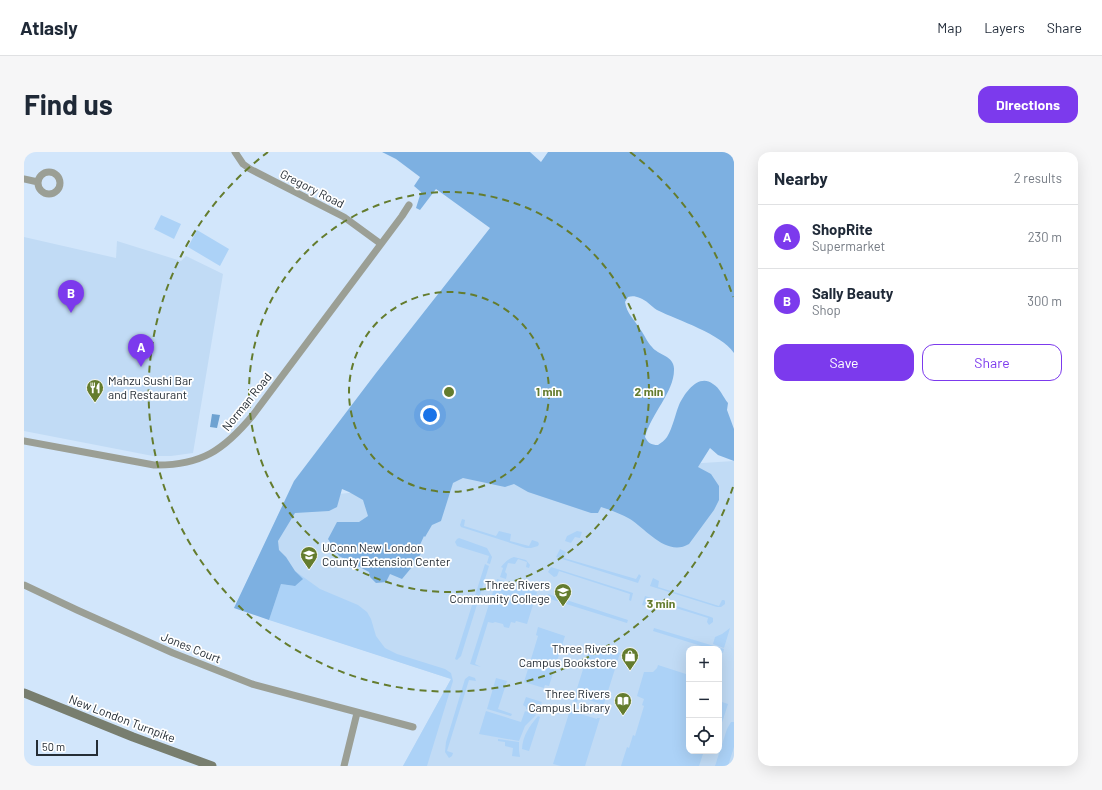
<!DOCTYPE html>
<html lang="en">
<head>
<meta charset="utf-8">
<style>
  :root { --surface:#fff; --page:#f6f6f7; --text:#1f2937; --muted:#747a83; --line:#e0e1e3; --accent:#7c3aed }
  body { margin:0; font-family:Barlow,sans-serif; background:var(--page); color:var(--text) }
  .controls { position:absolute; right:12px; bottom:12px; display:grid; overflow:hidden; border-radius:8px; box-shadow:0 4px 16px #0002 }
  .controls button { width:36px; height:36px; display:grid; place-items:center; padding:0; border:0; border-bottom:1px solid var(--line); background:var(--surface); color:var(--text); font:20px sans-serif }
  .scale { position:absolute; left:12px; bottom:10px; width:62px; box-sizing:border-box; padding-left:4px; border:2px solid #252d35; border-top:0; font-size:11px; line-height:14px; white-space:nowrap; color:#252d35; -webkit-text-stroke:3px #fff; paint-order:stroke }
  .you { position:absolute; left:406px; top:263px; width:14px; height:14px; margin:-10px; border:3px solid #fff; border-radius:50%; background:#1a73e8; box-shadow:0 0 0 6px #1a73e833 }
  .badge { display:grid; place-items:center; width:26px; height:26px; border-radius:50%; background:var(--accent); color:#fff; font-size:13px; font-weight:700 }
  .pin { position:absolute; translate:-50% -33px; filter:drop-shadow(0 1px 2px #0008) }
  .pin::after { content:''; position:absolute; top:21px; width:14px; height:12px; background:inherit; clip-path:polygon(0 0,100% 0,50% 100%) }
  .list { margin:0; padding:0; list-style:none }
  h2 { display:flex; justify-content:space-between; align-items:center; height:52px; margin:0; padding:0 16px; font-size:17px }
  h2 small { font-size:13px; font-weight:400; color:var(--muted) }
  .list li { display:grid; grid-template-columns:26px 1fr auto; gap:12px; align-items:center; box-sizing:border-box; height:64px; padding:0 16px; border-top:1px solid var(--line) }
  .list b { display:block; font-size:15px; white-space:nowrap }
  .list p { margin:0; font-size:13px; white-space:nowrap; color:var(--muted) }
  .list em { font-size:13px; font-style:normal; color:var(--muted) }
  .actions { display:flex; gap:8px; padding:12px 16px }
  .actions a { flex:1; padding:9px 0; border:1px solid var(--accent); border-radius:12px; text-align:center; font-size:14px; color:var(--accent) }
  .actions .main { background:var(--accent); color:#fff }
  .icon { flex:none; width:22px; height:22px; fill:none; stroke:currentColor; stroke-width:2; stroke-linecap:round; stroke-linejoin:round }
  .map { position:relative; flex:none; width:710px; height:614px; overflow:hidden; border-radius:12px }
  header { display:flex; align-items:center; gap:24px; box-sizing:border-box; height:56px; padding:0 20px; background:var(--surface); border-bottom:1px solid var(--line) }
  header strong { font-size:19px }
  nav { display:flex; gap:22px; margin-inline-start:auto; font-size:14px }
  .intro { display:flex; align-items:center; justify-content:space-between; box-sizing:border-box; height:96px; padding:0 24px }
  h1 { margin:0; font-size:28px }
  .button { padding:10px 18px; border-radius:12px; background:var(--accent); color:#fff; font-size:14px; font-weight:700 }
  main { display:flex; gap:24px; padding:0 24px }
  aside { flex:1; background:var(--surface); border-radius:12px; box-shadow:0 4px 16px #0002 }
  .map>svg:first-child { display:block }
  .built { fill:#c1dbf5; fill-rule:evenodd }
  .green { fill:#acd2f7 }
  .forest { fill:#7db0e1 }
  .water { fill:#6ea2d1 }
  .lines { fill:none; stroke-linecap:round; stroke-linejoin:round }
  .street { stroke:#9b9f95; stroke-width:7 }
  .secondary { stroke:#787e6f; stroke-width:9 }
  .ring { fill:none; stroke:#647c2e; stroke-width:2; stroke-dasharray:7 5 }
  .labels { text-anchor:middle; stroke-width:3.5; stroke-linejoin:round; paint-order:stroke }
  .street-label { font-size:12px; fill:#252d35; stroke:#fff }
  .poi-label { font-size:12px; fill:#252d35; stroke:#fff; text-anchor:end }
  .centre { fill:#647c2e; stroke:#fff; stroke-width:2 }
  .ring-label { font-size:12px; text-anchor:middle; font-weight:bold; fill:#647c2e; stroke:#fff; stroke-width:3.5; stroke-linejoin:round; paint-order:stroke }
</style>
</head>
<body>
<header>
<strong>Atlasly</strong>
<nav><a>Map</a><a>Layers</a><a>Share</a></nav>
</header>
<div class="intro"><h1>Find us</h1><a class="button">Directions</a></div>
<main>
<div class="map">
<svg width="710" height="614" viewBox="0 0 710 614">
  <rect width="100%" height="100%" fill="#d2e6fb"/>
  <path class="built" d="M 0,85 L 92,106 L 93,89 L 157,109 L 162,104 L 199,122 L 169,301 L 147,304 L 129,304 L 0,279 Z
    M 710,309 L 710,614 L 379,614 L 427,527 L 210,456 L 262,347 L 429,331 L 439,326 ZM 665,497 L 695,497 L 695,599 L 665,599 Z"/>
  <path class="green" d="M 137,63 L 157,72 L 150,87 L 130,77 Z
    M 173,78 L 205,97 L 196,114 L 164,95 Z
    M 438,367 L 441,368 L 440,374 L 472,384 L 475,379 L 487,382 L 486,389 L 505,394 L 508,388 L 514,390 L 515,392 L 514,394 L 507,396 L 502,396 L 437,375 L 436,373 Z
    M 553,379 L 558,380 L 556,386 L 551,385 L 547,391 L 541,389 L 543,384 Z
    M 435,386 L 463,396 L 468,405 L 466,412 L 463,411 L 465,404 L 433,394 L 431,390 L 433,387 Z
    M 536,397 L 542,400 L 540,406 L 612,427 L 615,422 L 617,424 L 614,431 L 532,405 Z
    M 490,405 L 502,408 L 506,413 L 505,416 L 502,415 L 503,410 L 494,407 L 491,412 L 484,411 L 481,420 L 483,422 L 482,427 L 476,425 L 479,416 L 477,415 C 481,410 484,407 490,405 Z
    M 461,412 L 465,414 L 437,504 L 433,508 L 431,507 Z
    M 527,415 L 609,441 L 607,449 L 605,448 L 606,442 L 535,419 L 533,424 L 530,425 L 524,420 Z
    M 271,419 L 296,437 L 334,453 L 343,460 L 347,467 L 352,484 L 361,496 L 373,502 L 421,517 L 427,521 L 429,529 L 403,614 L 379,614 L 427,527 L 245,468 L 257,432 L 270,434 L 278,427 Z
    M 629,426 L 635,429 L 634,435 L 695,454 L 698,448 L 700,448 L 701,449 L 701,452 L 697,455 L 693,455 L 626,434 Z
    M 473,427 L 513,440 L 503,472 L 492,469 L 491,471 L 487,470 L 485,476 L 480,475 L 479,472 L 471,470 L 469,471 L 464,470 L 451,512 L 457,515 L 446,512 Z
    M 524,442 L 604,468 L 603,471 L 523,446 Z
    M 621,444 L 687,465 L 689,466 L 689,470 L 685,473 L 683,470 L 684,466 L 629,449 L 626,455 L 618,453 Z
    M 514,475 L 541,484 L 525,534 L 521,533 L 520,536 L 500,530 L 514,484 L 512,483 Z
    M 630,476 L 700,497 L 699,501 L 695,499 L 695,497 L 687,497 L 629,479 Z
    M 706,476 L 700,496 L 689,492 L 691,485 L 698,482 Z
    M 567,492 L 596,501 L 579,555 L 577,554 L 577,552 L 555,545 L 553,550 L 549,549 Z
    M 634,513 L 665,523 L 665,599 L 680,599 L 675,614 L 597,614 L 603,595 L 605,596 L 609,583 L 611,584 L 620,554 L 618,553 L 620,547 L 613,544 L 620,520 L 629,520 L 633,516 Z
    M 445,524 L 451,526 L 452,529 L 445,528 L 423,599 L 429,601 L 428,604 L 425,606 L 421,600 L 422,590 L 441,527 Z
    M 472,526 L 483,529 L 474,557 L 488,562 L 487,564 L 463,557 Z
    M 502,545 L 518,550 L 513,561 L 502,557 L 502,555 L 499,553 Z
    M 698,550 L 704,552 L 695,580 L 695,559 Z
    M 547,555 L 551,556 L 550,560 L 573,567 L 573,566 L 576,566 L 561,614 L 537,614 L 529,612 Z
    M 462,559 L 497,570 L 501,559 L 512,563 L 501,574 L 495,589 L 455,582 Z
    M 514,564 L 516,565 L 505,599 L 498,597 C 499,583 505,575 514,564 Z
    M 707,570 L 710,570 L 710,595 L 704,614 L 691,614 L 703,577 Z
    M 474,587 L 495,590 L 495,598 L 496,605 L 488,604 L 489,596 L 481,594 L 481,590 L 474,589 Z"/>
  <path class="forest" d="M 358,0 L 506,0 L 517,10 L 524,0 L 710,0 L 710,201 C 696,181 655,169 633,158 C 627,154 622,148 616,146 C 611,144 608,144 604,145 L 601,150 C 603,162 610,167 616,177 C 620,182 623,190 628,195 C 634,203 651,204 650,218 C 650,240 627,262 621,285 C 624,291 627,293 634,293 C 637,291 641,288 643,285 C 649,275 651,263 655,253 C 661,240 675,221 689,232 C 696,236 699,245 704,251 L 703,258 L 710,277 L 710,309 L 694,303 L 686,296 L 674,315 L 687,322 L 695,334 L 695,348 L 690,358 L 665,392 C 643,405 623,378 606,367 C 597,362 587,358 577,355 L 574,361 L 567,361 L 504,340 L 490,332 L 481,335 L 439,326 L 429,331 L 417,369 L 408,373 L 401,385 L 400,384 L 395,395 L 398,399 L 393,409 L 378,427 L 366,422 L 362,430 L 352,431 L 346,425 L 345,420 L 315,404 L 304,387 L 313,370 L 335,370 L 344,364 L 339,348 L 325,340 L 318,337 L 313,355 L 305,359 L 271,361 L 254,389 L 255,398 L 262,405 L 271,419 L 279,427 L 271,434 L 257,432 L 245,468 L 210,456 L 270,329 L 352,221 L 466,76 L 412,37 L 396,58 L 392,56 L 397,40 L 390,34 L 396,25 L 372,7 Z"/>
  <path class="water" d="M 188,262 L 196,263 L 193,276 L 186,275 Z"/>
  <g class="lines">
    <path class="street" d="M 211,0 L 219,12 L 226,17 L 320,65 L 357,92
      M14 31a11 11 0 1 1 22 0a11 11 0 1 1-22 0Z
      M 0,27 L 14,30
      M 0,289 L 130,313 C 177,314 200,298 229,263 L 378,64 L 385,53
      M 0,433 L 53,458 L 149,501 L 228,532 L 389,575
      M 320,614 L 333,561"/>
    <path class="secondary" d="M 0,541 L 109,585 L 188,614"/>
  </g>
  <g class="ring">
    <circle cx="425" cy="240" r="100"/>
    <circle cx="425" cy="240" r="200"/>
    <path d="M709 335A300 300 0 1 1 244 0M606 0A300 300 0 0 1 709 145"/>
  </g>
  <defs>
    <symbol id="restaurant-pin" viewBox="-11 -11 22 30"><path d="M0 17L-7.5 6A9.5 9.5 0 1 1 7.5 6Z" fill="#647c2e" stroke="#fff"/><path d="M-5-6h1v4h1v-4h1v4h1v-4h1v5L-1.5 .5V6h-2V.5L-5-1ZM5-6V6H3V1.5H1.5Q1.5-4 5-6Z" fill="#fff"/></symbol>
    <symbol id="university-pin" viewBox="-11 -11 22 30"><path d="M0 17L-7.5 6A9.5 9.5 0 1 1 7.5 6Z" fill="#647c2e" stroke="#fff"/><path d="M0-5L7-2L0 1L-7-2ZM-4 1L0 2.5L4 1V4Q0 6-4 4Z" fill="#fff"/></symbol>
    <symbol id="shop-pin" viewBox="-11 -11 22 30"><path d="M0 17L-7.5 6A9.5 9.5 0 1 1 7.5 6Z" fill="#647c2e" stroke="#fff"/><path d="M-5-2.5h2.3a2.7 3.5 0 0 1 5.4 0H5L5.5 6h-11ZM-1.5-2.5h3a1.5 2.3 0 0 0-3 0Z" fill="#fff"/></symbol>
    <symbol id="library-pin" viewBox="-11 -11 22 30"><path d="M0 17L-7.5 6A9.5 9.5 0 1 1 7.5 6Z" fill="#647c2e" stroke="#fff"/><path d="M-6-4Q-3-5.5-.7-3.5V5Q-3 3-6 4ZM6-4Q3-5.5 .7-3.5V5Q3 3 6 4Z" fill="#fff"/></symbol>
  </defs>
  <g fill-rule="evenodd">
    <use href="#restaurant-pin" x="61" y="226" width="20" height="27"/>
    <use href="#university-pin" x="275" y="393" width="20" height="27"/>
    <use href="#university-pin" x="529" y="430" width="20" height="27"/>
    <use href="#shop-pin" x="596" y="494" width="20" height="27"/>
    <use href="#library-pin" x="589" y="539" width="20" height="27"/>
  </g>
  <g class="labels">
    <g class="street-label">
      <text transform="translate(288 37) rotate(27)" y="4">Gregory Road</text>
      <text transform="translate(223 250) rotate(-51)" y="4">Norman Road</text>
      <text transform="translate(167 496) rotate(22)" y="4">Jones Court</text>
      <text transform="translate(98 567) rotate(21)" y="4">New London Turnpike</text>
    </g>
    <g class="poi-label">
      <text x="84" y="233" text-anchor="start">Mahzu Sushi Bar<tspan x="84" dy="14">and Restaurant</tspan></text>
      <text x="298" y="400" text-anchor="start">UConn New London<tspan x="298" dy="14">County Extension Center</tspan></text>
      <text x="526" y="437">Three Rivers<tspan x="526" dy="14">Community College</tspan></text>
      <text x="593" y="501">Three Rivers<tspan x="593" dy="14">Campus Bookstore</tspan></text>
      <text x="586" y="546">Three Rivers<tspan x="586" dy="14">Campus Library</tspan></text>
    </g>
  </g>
  <circle cx="425" cy="240" r="6" class="centre"/>
  <g class="ring-label">
    <text x="525" y="244">1 min</text>
    <text x="625" y="244">2 min</text>
    <text x="637" y="456">3 min</text>
  </g>
</svg>
<div class="controls">
<button>+</button>
<button>−</button>
<button><svg class="icon" aria-label="locate" viewBox="0 0 24 24"><circle cx="12" cy="12" r="6"/><path d="M12 2v4M12 18v4M2 12h4M18 12h4"/></svg></button>
</div>
<div class="scale">50 m</div>
<div class="you"></div>
<div class="pin badge" style="left:117px;top:215px">A</div>
<div class="pin badge" style="left:47px;top:161px">B</div>
</div>
<aside>
<h2>Nearby<small>2 results</small></h2>
<ul class="list">
<li><span class="badge">A</span><div><b>ShopRite</b><p>Supermarket</p></div><em>230 m</em></li>
<li><span class="badge">B</span><div><b>Sally Beauty</b><p>Shop</p></div><em>300 m</em></li>
</ul>
<div class="actions"><a class="main">Save</a><a>Share</a></div>
</aside>
</main>
</body>
</html>
